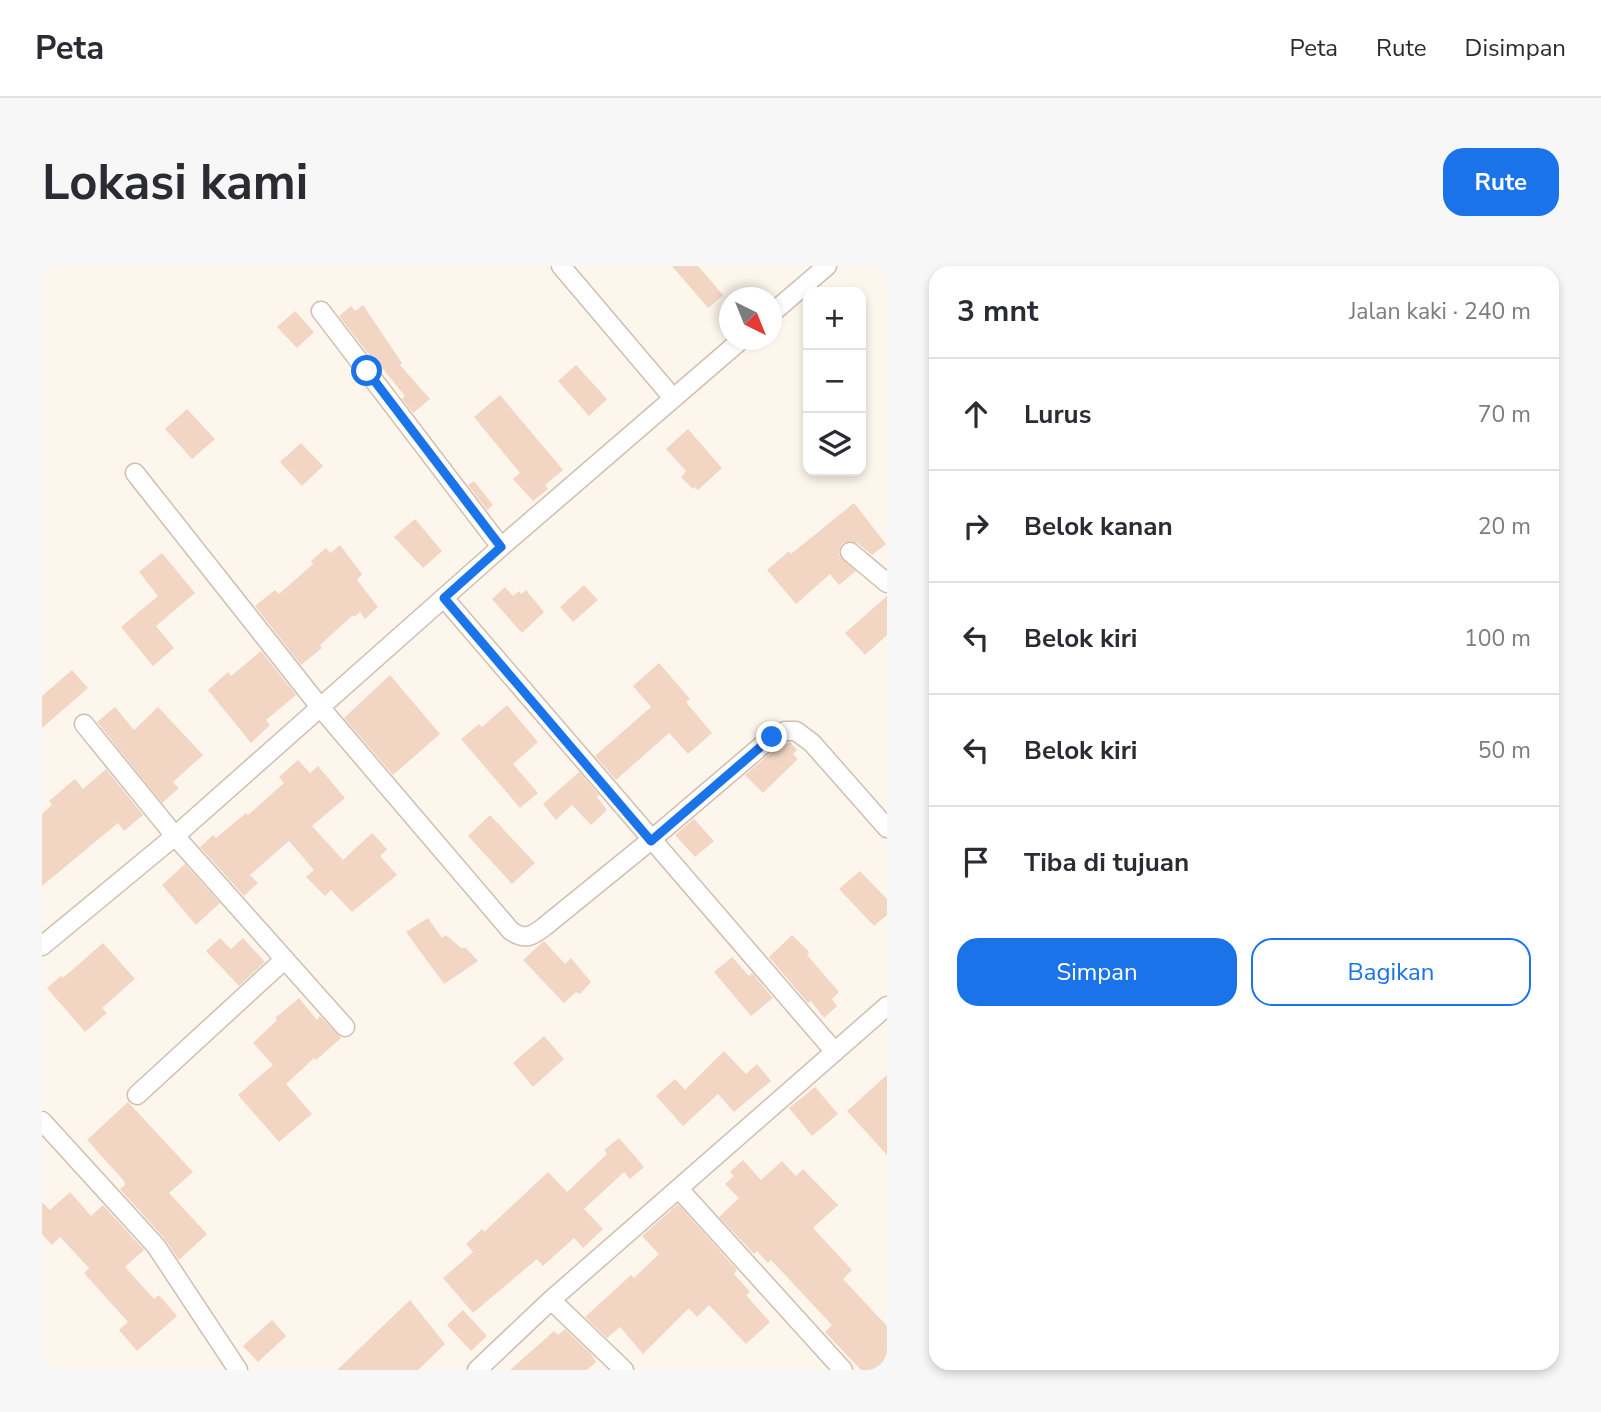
<!DOCTYPE html>
<html lang="id">
<head>
<meta charset="utf-8">
<style>
  :root { --surface:#fff; --page:#f7f7f7; --text:#2b2b33; --muted:#7c7c81; --line:#e1e1e2; --accent:#1a73e8 }
  body { margin:0; font-family:"Nunito Sans",sans-serif; background:var(--page); color:var(--text) }
  .controls { position:absolute; right:21px; top:21px; display:grid; overflow:hidden; border-radius:14px; box-shadow:0 4px 10px #0003 }
  .controls button { width:63px; height:63px; display:grid; place-items:center; padding:0; border:0; border-bottom:2px solid var(--line); background:var(--surface); color:var(--text); font:35px sans-serif }
  .compass { position:absolute; left:677px; top:21px; width:63px; height:63px; border-radius:50%; background:var(--surface); box-shadow:0 4px 10px #0003; rotate:137deg }
  .stop { position:absolute; width:21px; height:21px; margin:-16px; border:5px solid #1a73e8; border-radius:50%; background:#fff }
  .stop.end { background:#1a73e8; border-color:#fff; box-shadow:0 2px 7px #0008 }
  .list { margin:0; padding:0; list-style:none }
  h2 { display:flex; justify-content:space-between; align-items:center; height:91px; margin:0; padding:0 28px; font-size:30px }
  h2 small { font-size:23px; font-weight:400; color:var(--muted) }
  .list li { display:grid; grid-template-columns:46px 1fr auto; gap:21px; align-items:center; box-sizing:border-box; height:112px; padding:0 28px; border-top:2px solid var(--line) }
  .list b { display:block; font-size:26px; white-space:nowrap }
  .list em { font-size:23px; font-style:normal; color:var(--muted) }
  .actions { display:flex; gap:14px; padding:21px 28px }
  .actions a { flex:1; padding:16px 0; border:2px solid var(--accent); border-radius:21px; text-align:center; font-size:24px; color:var(--accent) }
  .actions .main { background:var(--accent); color:#fff }
  .icon { flex:none; width:38px; height:38px; fill:none; stroke:currentColor; stroke-width:2; stroke-linecap:round; stroke-linejoin:round }
  .map { position:relative; flex:none; width:845px; height:1104px; overflow:hidden; border-radius:21px }
  header { display:flex; align-items:center; gap:42px; box-sizing:border-box; height:98px; padding:0 35px; background:var(--surface); border-bottom:2px solid var(--line) }
  header strong { font-size:33px }
  nav { display:flex; gap:38px; margin-inline-start:auto; font-size:24px }
  .intro { display:flex; align-items:center; justify-content:space-between; box-sizing:border-box; height:168px; padding:0 42px }
  h1 { margin:0; font-size:49px }
  .button { padding:18px 32px; border-radius:21px; background:var(--accent); color:#fff; font-size:24px; font-weight:700 }
  main { display:flex; gap:42px; padding:0 42px }
  aside { flex:1; background:var(--surface); border-radius:21px; box-shadow:0 4px 10px #0003 }
  .map>svg:first-child { display:block }
  .building { fill:#f3d5c3 }
  .lines { fill:none; stroke-linecap:round; stroke-linejoin:round }
  .street-casing { stroke:#d1beb0; stroke-width:21 }
  .street { stroke:#fff; stroke-width:18 }
  .route { stroke:#1a73e8; stroke-width:9 }
</style>
</head>
<body>
<header>
<strong>Peta</strong>
<nav><a>Peta</a><a>Rute</a><a>Disimpan</a></nav>
</header>
<div class="intro"><h1>Lokasi kami</h1><a class="button">Rute</a></div>
<main>
<div class="map">
<svg width="845" height="1104" viewBox="0 0 845 1104">
  <rect width="100%" height="100%" fill="#fdf6ec"/>
  <path class="building" d="M 630,0 L 656,0 L 681,29 L 666,42 Z
    M 321,39 L 360,97 L 358,99 L 388,133 L 371,147 L 360,133 L 363,130 L 336,97 L 334,98 L 297,50 L 309,40 L 313,45 Z
    M 253,45 L 272,66 L 255,82 L 235,61 Z
    M 534,99 L 565,133 L 547,150 L 516,115 Z
    M 458,129 L 521,204 L 503,219 L 506,223 L 491,235 L 471,213 L 478,207 L 432,151 Z
    M 145,143 L 173,173 L 150,193 L 123,163 Z
    M 646,163 L 680,202 L 656,224 L 653,221 L 651,223 L 639,211 L 644,205 L 624,183 Z
    M 259,177 L 281,200 L 260,220 L 238,196 Z
    M 432,215 L 451,239 L 445,244 L 426,219 Z
    M 812,237 L 844,278 L 830,289 L 815,277 L 803,276 L 799,279 L 797,289 L 814,305 L 797,319 L 788,308 L 754,338 L 725,304 L 747,285 L 749,288 Z
    M 373,253 L 400,285 L 381,302 L 352,271 Z
    M 298,279 L 320,308 L 315,314 L 336,341 L 323,353 L 318,346 L 312,351 L 311,349 L 278,379 L 280,382 L 259,399 L 213,340 L 233,324 L 237,328 L 271,298 L 269,295 L 284,282 L 288,287 Z
    M 120,287 L 153,327 L 114,360 L 132,382 L 111,400 L 79,361 L 116,330 L 97,306 Z
    M 542,319 L 556,334 L 531,356 L 518,341 Z
    M 463,321 L 471,330 L 477,325 L 479,328 L 484,324 L 502,346 L 480,367 L 450,333 Z
    M 845,330 L 845,369 L 823,389 L 803,367 Z
    M 219,385 L 254,429 L 224,454 L 228,459 L 209,477 L 166,424 L 186,406 L 189,410 Z
    M 617,397 L 648,433 L 644,436 L 670,467 L 646,488 L 627,467 L 574,514 L 553,490 L 609,441 L 591,420 Z
    M 30,404 L 46,422 L 0,462 L 0,430 Z
    M 348,409 L 398,468 L 351,509 L 302,452 Z
    M 465,439 L 496,476 L 471,498 L 496,527 L 478,542 L 419,473 L 437,458 L 440,461 Z
    M 73,441 L 92,464 L 116,441 L 161,489 L 131,516 L 137,522 L 120,537 L 55,456 Z
    M 748,476 L 755,484 L 751,488 L 756,493 L 721,527 L 703,509 L 736,481 Z
    M 256,494 L 268,507 L 276,500 L 303,532 L 270,560 L 301,594 L 330,567 L 345,583 L 338,590 L 355,609 L 310,646 L 289,624 L 283,630 L 264,611 L 272,604 L 247,575 L 208,609 L 216,617 L 202,630 L 158,581 L 171,569 L 174,572 L 204,547 L 206,549 L 242,517 L 237,511 Z
    M 64,503 L 101,549 L 82,565 L 76,557 L 0,620 L 0,548 L 10,539 L 7,535 L 33,513 L 41,523 Z
    M 537,506 L 557,529 L 555,531 L 565,544 L 549,559 L 530,539 L 514,554 L 501,538 Z
    M 448,549 L 493,597 L 470,618 L 426,570 Z
    M 652,553 L 672,575 L 653,591 L 633,569 Z
    M 143,598 L 178,637 L 154,659 L 120,619 Z
    M 818,605 L 845,633 L 845,649 L 832,660 L 797,623 Z
    M 386,652 L 400,672 L 404,669 L 419,682 L 424,682 L 436,695 L 402,718 L 364,666 Z
    M 750,669 L 767,686 L 765,689 L 797,726 L 790,733 L 795,740 L 782,752 L 769,735 L 766,737 L 727,691 Z
    M 178,672 L 189,683 L 201,672 L 223,696 L 197,720 L 164,685 Z
    M 502,675 L 523,698 L 529,692 L 549,716 L 538,728 L 534,726 L 522,737 L 481,694 Z
    M 61,677 L 93,713 L 60,742 L 65,747 L 43,766 L 5,722 L 19,710 L 21,712 Z
    M 690,691 L 707,710 L 710,707 L 731,732 L 709,750 L 672,706 Z
    M 257,732 L 275,754 L 278,750 L 299,772 L 274,794 L 272,792 L 244,818 L 270,848 L 237,876 L 196,829 L 231,799 L 211,777 L 235,754 L 233,752 Z
    M 502,770 L 522,793 L 491,821 L 471,797 Z
    M 682,785 L 704,808 L 715,798 L 729,815 L 692,846 L 676,828 L 641,860 L 614,830 L 633,813 L 643,824 Z
    M 845,809 L 845,889 L 805,845 Z
    M 773,821 L 796,848 L 770,870 L 747,842 Z
    M 86,836 L 151,906 L 127,927 L 165,968 L 137,994 L 122,972 L 78,923 L 83,919 L 82,915 L 45,874 Z
    M 577,872 L 602,901 L 588,913 L 582,906 L 542,943 L 561,963 L 541,982 L 532,972 L 501,1000 L 495,993 L 431,1047 L 401,1012 L 431,986 L 424,978 L 440,963 L 442,966 L 506,906 L 525,926 L 565,888 L 562,884 Z
    M 701,894 L 719,914 L 740,895 L 754,910 L 761,903 L 796,939 L 771,962 L 810,1004 L 801,1013 L 845,1060 L 845,1104 L 819,1104 L 783,1066 L 790,1059 L 729,994 L 726,997 L 715,985 L 712,988 L 677,951 L 697,932 L 683,918 L 692,910 L 688,906 Z
    M 28,926 L 49,950 L 61,939 L 102,984 L 83,1001 L 112,1033 L 117,1029 L 135,1050 L 95,1085 L 77,1064 L 86,1056 L 42,1007 L 47,1002 L 18,971 L 10,979 L 0,968 L 0,936 L 8,944 Z
    M 636,938 L 695,1004 L 692,1008 L 708,1026 L 704,1029 L 728,1056 L 704,1078 L 667,1039 L 655,1051 L 647,1042 L 601,1088 L 578,1061 L 565,1072 L 543,1051 L 589,1009 L 592,1012 L 617,988 L 600,970 Z
    M 368,1034 L 403,1078 L 376,1104 L 295,1104 Z
    M 421,1044 L 445,1070 L 429,1085 L 405,1059 Z
    M 230,1054 L 244,1070 L 216,1096 L 201,1080 Z
    M 523,1063 L 549,1088 L 554,1096 L 545,1104 L 468,1104 L 512,1065 L 516,1069 Z"/>
  <g class="lines">
    <defs>
      <path id="street" d="M 519,0 L 631,132
        M 279,45 L 459,281
        M 730,47 L 785,0
        M 93,207 L 278,441 L 469,665 C 483,674 489,671 502,661 L 609,574 L 730,471 L 743,465 L 754,465 L 770,477 L 845,562
        M 808,286 L 845,317
        M 402,332 L 793,786
        M 42,458 L 133,570 L 303,761
        M 0,680 L 133,570 L 459,281 L 699,74
        M 95,829 L 242,694
        M 0,855 L 114,980 L 196,1104
        M 637,923 L 801,1104
        M 509,1034 L 582,1104
        M 435,1104 L 509,1034 L 845,740"/>
    </defs>
    <use href="#street" class="street-casing"/>
    <use href="#street" class="street"/>
  </g>
  <g class="lines">
    <path class="route" d="M 325,105 L 459,281 L 402,332 L 609,575 L 730,471"/>
  </g>
</svg>
<div class="controls">
<button>+</button>
<button>−</button>
<button><svg class="icon" aria-label="layers" viewBox="0 0 24 24"><path d="M12 4l9 5-9 5-9-5zM3 14l9 5 9-5"/></svg></button>
</div>
<svg class="compass" viewBox="-18 -18 36 36"><path d="M0-13l5 13h-10z" fill="#e53935"/><path d="M0 13l5-13h-10z" fill="#7c7c81"/></svg>
<div class="stop" style="left:325px;top:105px"></div>
<div class="stop end" style="left:730px;top:471px"></div>
</div>
<aside>
<h2>3 mnt<small>Jalan kaki · 240 m</small></h2>
<ul class="list">
<li><svg class="icon" aria-label="ahead" viewBox="0 0 24 24"><path d="M12 20V5M6 11l6-6 6 6"/></svg><div><b>Lurus</b></div><em>70 m</em></li>
<li><svg class="icon" aria-label="right" viewBox="0 0 24 24"><path d="M7 20v-9h11M14 6l5 5-5 5"/></svg><div><b>Belok kanan</b></div><em>20 m</em></li>
<li><svg class="icon" aria-label="left" viewBox="0 0 24 24"><path d="M17 20v-9H6M10 6l-5 5 5 5"/></svg><div><b>Belok kiri</b></div><em>100 m</em></li>
<li><svg class="icon" aria-label="left" viewBox="0 0 24 24"><path d="M17 20v-9H6M10 6l-5 5 5 5"/></svg><div><b>Belok kiri</b></div><em>50 m</em></li>
<li><svg class="icon" aria-label="arrive" viewBox="0 0 24 24"><path d="M6 21V4h12l-3 4 3 4H6"/></svg><div><b>Tiba di tujuan</b></div></li>
</ul>
<div class="actions"><a class="main">Simpan</a><a>Bagikan</a></div>
</aside>
</main>
</body>
</html>
